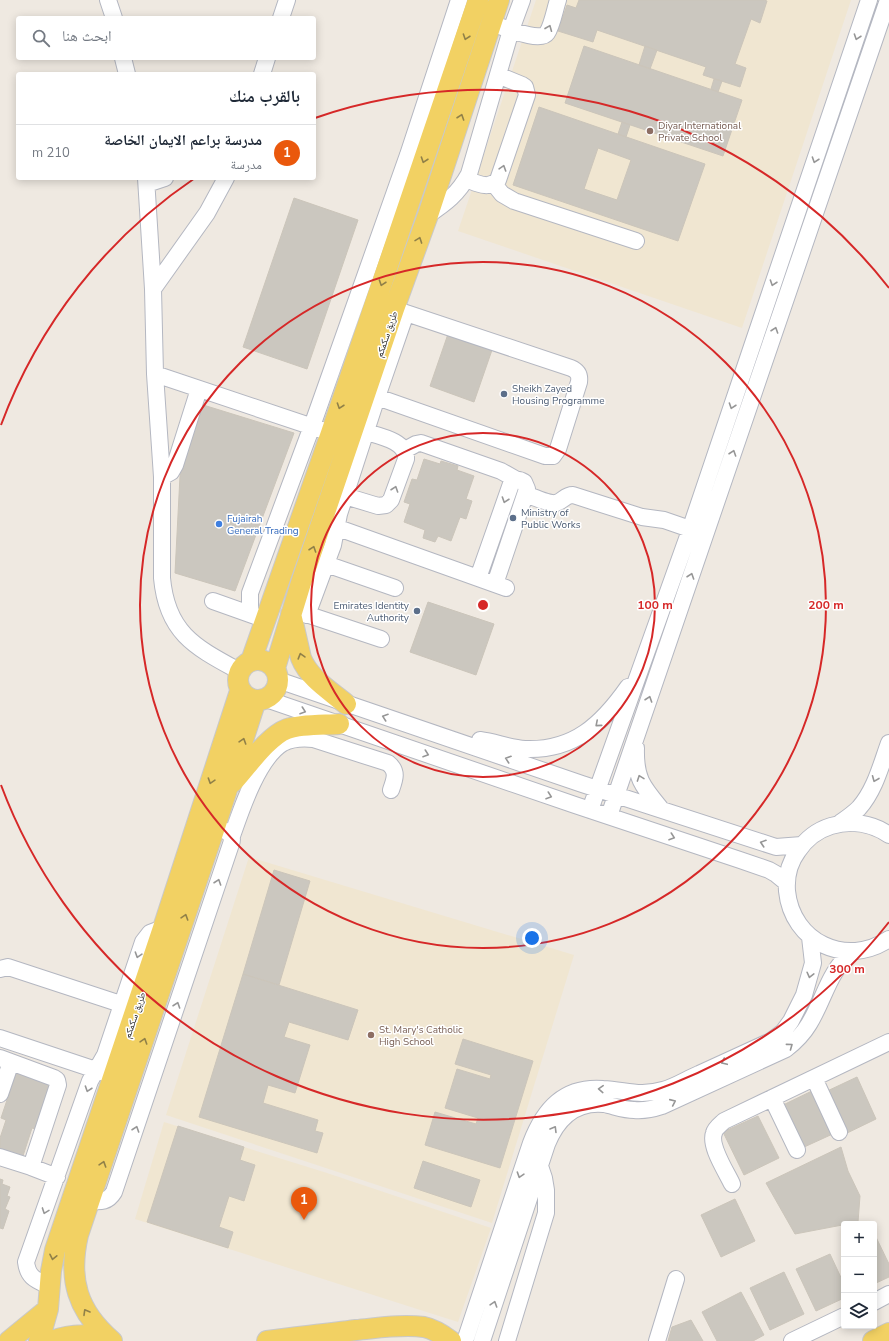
<!DOCTYPE html>
<html lang="ar">
<head>
<meta charset="utf-8">
<style>
  :root { --surface:#fff; --page:#f6f6f7; --text:#1f2937; --muted:#747a83; --line:#e0e1e3; --accent:#ea580c }
  body { margin:0; font-family:"Nunito Sans","Noto Naskh Arabic",sans-serif; background:var(--page); color:var(--text); direction:rtl }
  .controls { position:absolute; right:12px; bottom:12px; display:grid; overflow:hidden; border-radius:4px; box-shadow:0 2px 10px #0003 }
  .controls button { width:36px; height:36px; display:grid; place-items:center; padding:0; border:0; border-bottom:1px solid var(--line); background:var(--surface); color:var(--text); font:20px sans-serif }
  .you { position:absolute; left:532px; top:938px; width:14px; height:14px; margin:-10px; border:3px solid #fff; border-radius:50%; background:#1a73e8; box-shadow:0 0 0 6px #1a73e833 }
  .badge { display:grid; place-items:center; width:26px; height:26px; border-radius:50%; background:var(--accent); color:#fff; font-size:13px; font-weight:700 }
  .pin { position:absolute; translate:-50% -33px; filter:drop-shadow(0 1px 2px #0008) }
  .pin::after { content:''; position:absolute; top:21px; width:14px; height:12px; background:inherit; clip-path:polygon(0 0,100% 0,50% 100%) }
  .list { margin:0; padding:0; list-style:none }
  h2 { display:flex; justify-content:space-between; align-items:center; height:52px; margin:0; padding:0 16px; font-size:17px }
  h2 small { font-size:13px; font-weight:400; color:var(--muted) }
  .list li { display:grid; grid-template-columns:26px 1fr auto; gap:12px; align-items:center; box-sizing:border-box; height:56px; padding:0 16px; border-top:1px solid var(--line) }
  .list b { display:block; font-size:15px; white-space:nowrap }
  .list p { margin:0; font-size:13px; white-space:nowrap; color:var(--muted) }
  .list em { font-size:13px; font-style:normal; color:var(--muted) }
  .icon { flex:none; width:22px; height:22px; fill:none; stroke:currentColor; stroke-width:2; stroke-linecap:round; stroke-linejoin:round }
  .map { position:relative; flex:none; width:889px; height:1341px; overflow:hidden; direction:ltr }
  .search { position:absolute; background:var(--surface); box-shadow:0 2px 10px #0003; left:16px; top:16px; width:300px; height:44px; display:flex; align-items:center; gap:10px; box-sizing:border-box; padding:0 14px; border-radius:4px; color:var(--muted); font-size:15px }
  .panel { position:absolute; background:var(--surface); box-shadow:0 2px 10px #0003; left:16px; top:72px; width:300px; height:108px; border-radius:4px; direction:rtl }
  .map>svg:first-child { display:block }
  .education { fill:#f0e6d1 }
  .building { fill:#cbc7bf; stroke:#cbc5ba; fill-rule:evenodd }
  .lines { fill:none; stroke-linecap:round; stroke-linejoin:round }
  .minor-casing { stroke:#b4b7c1; stroke-width:18 }
  .major-casing { stroke:#c9c9c9; stroke-width:22 }
  .minor { stroke:#fff; stroke-width:16 }
  .major { stroke:#f2d163; stroke-width:20 }
  .oneway { stroke:#969696 }
  .oneway2 { stroke:#908048 }
  .ring { fill:none; stroke:#d62828; stroke-width:2 }
  .education-dot { fill:#8d6e63; stroke:#fff; stroke-width:1.5 }
  .service-dot { fill:#5c6f8a; stroke:#fff; stroke-width:1.5 }
  .shop-dot { fill:#3f7fe0; stroke:#fff; stroke-width:1.5 }
  .labels { text-anchor:middle; stroke-width:3; stroke-linejoin:round; paint-order:stroke }
  .education-label { font-size:10px; fill:#785e54; stroke:#fff; text-anchor:start }
  .street-label { font-size:10px; fill:#2e2e2e; stroke:#fff }
  .service-label { font-size:10px; fill:#4e5e75; stroke:#fff; text-anchor:start }
  .shop-label { font-size:10px; fill:#366cbe; stroke:#fff; text-anchor:start }
  .centre { fill:#d62828; stroke:#fff; stroke-width:2 }
  .ring-label { font-size:12px; text-anchor:middle; font-weight:bold; fill:#d62828; stroke:#fff; stroke-width:3; stroke-linejoin:round; paint-order:stroke }
</style>
</head>
<body>
<div class="map">
<svg width="889" height="1341" viewBox="0 0 889 1341">
  <rect width="100%" height="100%" fill="#efe9e1"/>
  <path class="education" d="M 536,0 L 851,0 L 742,328 L 458,231 Z
    M 249,857 L 574,955 L 492,1223 L 166,1115 Z
    M 164,1122 L 327,1173 L 491,1228 L 458,1322 L 135,1219 Z"/>
  <path class="building" d="M 579,0 L 764,0 L 767,1 L 760,23 L 751,19 L 735,64 L 746,68 L 740,87 L 703,75 L 706,67 L 597,30 L 593,42 L 558,31 L 567,5 L 576,8 Z
    M 584,46 L 742,100 L 723,156 L 565,103 Z
    M 645,46 L 657,50 L 650,69 L 639,65 Z
    M 714,79 L 722,81 L 718,92 L 711,89 Z
    M 539,107 L 705,164 L 678,241 L 513,185 ZM 598,148 L 631,160 L 617,200 L 584,189 Z
    M 622,122 L 630,125 L 626,137 L 618,134 Z
    M 294,198 L 358,220 L 307,369 L 243,347 Z
    M 448,334 L 492,350 L 474,402 L 430,386 Z
    M 200,404 L 294,433 L 235,591 L 175,573 L 180,476 Z
    M 424,459 L 440,464 L 441,461 L 458,466 L 457,470 L 474,476 L 466,499 L 472,501 L 466,519 L 460,517 L 451,541 L 438,536 L 435,542 L 423,538 L 425,530 L 404,522 L 410,504 L 404,502 L 412,479 L 417,480 Z
    M 428,602 L 494,624 L 476,675 L 410,652 Z
    M 274,870 L 310,881 L 279,985 L 243,974 Z
    M 243,974 L 358,1010 L 348,1040 L 289,1022 L 284,1037 L 310,1045 L 295,1093 L 268,1085 L 263,1103 L 318,1120 L 315,1131 L 323,1133 L 317,1153 L 199,1117 Z
    M 463,1039 L 533,1061 L 500,1168 L 425,1145 L 435,1112 L 476,1124 L 478,1118 L 445,1108 L 457,1069 L 490,1079 L 491,1075 L 455,1064 Z
    M 16,1073 L 54,1086 L 39,1130 L 32,1128 L 21,1162 L 0,1154 L 0,1138 L 6,1120 L 1,1118 Z
    M 857,1077 L 876,1119 L 843,1135 L 823,1093 Z
    M 816,1089 L 837,1132 L 802,1148 L 781,1106 Z
    M 758,1116 L 779,1158 L 744,1175 L 723,1132 Z
    M 178,1126 L 244,1147 L 240,1160 L 255,1165 L 244,1201 L 229,1196 L 219,1227 L 233,1232 L 228,1248 L 147,1222 Z
    M 841,1147 L 848,1171 L 860,1196 L 858,1222 L 795,1234 L 766,1183 Z
    M 423,1161 L 480,1180 L 471,1207 L 414,1188 Z
    M 0,1179 L 3,1180 L 2,1184 L 10,1187 L 7,1196 L 10,1197 L 5,1209 L 9,1211 L 3,1229 L 0,1228 Z
    M 735,1199 L 755,1241 L 721,1257 L 701,1215 Z
    M 874,1233 L 889,1264 L 889,1277 L 874,1284 Z
    M 830,1254 L 844,1284 L 844,1298 L 816,1311 L 796,1269 Z
    M 784,1272 L 804,1314 L 770,1330 L 750,1288 Z
    M 741,1292 L 764,1335 L 753,1341 L 717,1341 L 702,1312 Z
    M 691,1320 L 703,1341 L 668,1341 L 672,1327 Z"/>
  <g class="lines">
    <defs>
      <path id="minor" d="M 108,0 L 114,18
        M 281,18 L 287,0
        M 502,27 C 511,30 541,42 547,33 C 552,26 555,9 558,0
        M 123,58 L 127,74
        M 262,74 L 267,58
        M 146,178 L 153,289 L 155,374 L 162,477 L 162,578 C 167,633 195,647 239,671
        M 466,179 C 477,183 488,190 498,180 L 527,95 L 525,87 L 522,85 L 498,75
        M 147,184 L 165,178
        M 494,184 L 502,194 L 514,201 L 636,241
        M 428,215 C 446,203 458,194 469,174 L 511,30 L 522,0
        M 153,289 L 207,213 L 226,178
        M 155,374 L 322,430
        M 377,397 L 545,456 L 553,456 L 558,449 L 579,382 C 580,375 578,371 571,368 L 394,309
        M 405,450 L 416,444 L 421,443 L 501,471 L 517,480
        M 162,477 L 171,472 L 175,465 L 199,389
        M 526,494 C 533,497 549,504 556,503 C 563,501 565,495 573,495 L 642,517 L 664,520 L 690,529
        M 345,496 L 378,506 L 386,505 L 391,500 L 406,459 C 407,441 379,436 366,432
        M 327,524 L 506,588
        M 326,564 L 395,588
        M 478,578 L 511,484 C 515,479 519,479 524,482 L 527,489 L 495,584
        M 213,601 L 258,617
        M 297,611 L 381,639
        M 250,614 L 250,593 L 312,426 L 408,155 L 459,0
        M 307,615 L 333,545 L 339,514 L 377,397 L 406,313
        M 278,680 L 582,784 L 776,847 L 802,845
        M 266,699 L 575,805 L 740,860 L 769,870 L 776,874 L 787,883
        M 480,740 C 495,742 510,748 525,749 C 574,751 602,724 628,687
        M 636,748 C 635,779 643,787 662,810
        M 590,810 L 688,536 L 869,0
        M 609,816 L 888,0
        M 840,823 C 847,818 853,814 859,808 C 875,790 881,765 889,743
        M 889,835 C 872,823 851,820 831,826 C 818,830 806,839 798,851 C 789,863 786,877 787,891 C 792,942 846,968 889,939
        M 232,836 C 241,810 258,758 283,743 C 293,738 303,738 313,739 L 388,763 C 398,771 395,779 391,790
        M 0,969 L 8,967 L 133,1008
        M 0,1038 L 105,1073
        M 0,1058 L 54,1078 L 57,1080 L 58,1085 L 31,1167 L 0,1157
        M 814,1078 L 839,1132
        M 0,1094 L 11,1062
        M 772,1098 L 797,1150
        M 31,1167 L 57,1177
        M 732,1184 C 726,1171 709,1146 714,1133 C 715,1128 721,1124 724,1121 L 889,1042
        M 90,1201 C 101,1202 108,1202 114,1192 L 231,844 C 235,833 224,830 215,827
        M 49,1286 C 36,1280 28,1278 26,1262 L 90,1081 L 105,1055 L 143,942 L 150,933 L 163,928
        M 874,1302 L 889,1294
        M 465,1341 L 531,1143 C 544,1109 564,1086 603,1089 C 626,1090 639,1097 663,1090 C 675,1087 687,1079 699,1074 C 723,1063 747,1052 771,1041 L 783,1032 L 791,1021 L 804,995 L 813,963 L 810,937
        M 482,1341 L 547,1144 C 557,1119 574,1101 604,1104 C 614,1106 624,1110 634,1110 C 644,1111 653,1109 662,1106 L 786,1049 C 795,1042 803,1034 809,1024 C 825,998 828,972 852,952
        M 507,1341 L 546,1213 L 546,1190 L 544,1178 L 540,1166
        M 657,1341 L 676,1279
        M 792,1341 L 844,1316"/>
      <path id="major" d="M 291,614 L 301,658 C 309,678 329,690 346,704
        M238 680a20 20 0 1 1 40 0a20 20 0 1 1-40 0Z
        M 251,661 L 331,433 L 478,0
        M 275,668 L 300,586 L 394,309 L 428,215 L 499,0
        M 232,783 C 246,768 268,736 287,729 C 301,724 323,725 339,724
        M 9,1341 L 48,1309
        M 39,1341 L 48,1309 L 51,1271 L 55,1250 L 163,928 L 240,691
        M 52,1341 C 73,1333 91,1333 111,1341
        M 112,1341 C 77,1311 68,1279 78,1235 L 215,827 L 256,700
        M 267,1341 C 297,1337 327,1334 356,1330 C 378,1328 402,1324 424,1327 C 434,1329 443,1335 451,1341
        M 873,1341 L 889,1333"/>
    </defs>
    <use href="#minor" class="minor-casing"/>
    <use href="#major" class="major-casing"/>
    <use href="#minor" class="minor"/>
    <use href="#major" class="major"/>
  </g>
  <defs><path id="oneway-chevron" d="M-2-3.5L2.5 0L-2 3.5" fill="none" stroke-width="1.6" stroke-linecap="round" stroke-linejoin="round"/></defs>
  <g class="oneway">
    <use href="#oneway-chevron" transform="translate(549 28) rotate(-68)"/>
    <use href="#oneway-chevron" transform="translate(857 37) rotate(109)"/>
    <use href="#oneway-chevron" transform="translate(815 160) rotate(109)"/>
    <use href="#oneway-chevron" transform="translate(503 168) rotate(-72)"/>
    <use href="#oneway-chevron" transform="translate(773 283) rotate(109)"/>
    <use href="#oneway-chevron" transform="translate(775 330) rotate(-71)"/>
    <use href="#oneway-chevron" transform="translate(732 406) rotate(109)"/>
    <use href="#oneway-chevron" transform="translate(733 453) rotate(-71)"/>
    <use href="#oneway-chevron" transform="translate(395 489) rotate(-71)"/>
    <use href="#oneway-chevron" transform="translate(505 500) rotate(109)"/>
    <use href="#oneway-chevron" transform="translate(691 576) rotate(-71)"/>
    <use href="#oneway-chevron" transform="translate(649 699) rotate(-71)"/>
    <use href="#oneway-chevron" transform="translate(303 711) rotate(19)"/>
    <use href="#oneway-chevron" transform="translate(385 717) rotate(-161)"/>
    <use href="#oneway-chevron" transform="translate(598 724) rotate(139)"/>
    <use href="#oneway-chevron" transform="translate(426 754) rotate(19)"/>
    <use href="#oneway-chevron" transform="translate(508 759) rotate(-161)"/>
    <use href="#oneway-chevron" transform="translate(640 778) rotate(-110)"/>
    <use href="#oneway-chevron" transform="translate(875 779) rotate(112)"/>
    <use href="#oneway-chevron" transform="translate(549 796) rotate(19)"/>
    <use href="#oneway-chevron" transform="translate(672 837) rotate(19)"/>
    <use href="#oneway-chevron" transform="translate(763 843) rotate(-162)"/>
    <use href="#oneway-chevron" transform="translate(218 882) rotate(-71)"/>
    <use href="#oneway-chevron" transform="translate(138 955) rotate(108)"/>
    <use href="#oneway-chevron" transform="translate(810 975) rotate(104)"/>
    <use href="#oneway-chevron" transform="translate(177 1005) rotate(-71)"/>
    <use href="#oneway-chevron" transform="translate(790 1046) rotate(-36)"/>
    <use href="#oneway-chevron" transform="translate(724 1062) rotate(155)"/>
    <use href="#oneway-chevron" transform="translate(88 1089) rotate(109)"/>
    <use href="#oneway-chevron" transform="translate(601 1089) rotate(-177)"/>
    <use href="#oneway-chevron" transform="translate(673 1102) rotate(-24)"/>
    <use href="#oneway-chevron" transform="translate(136 1129) rotate(-71)"/>
    <use href="#oneway-chevron" transform="translate(554 1129) rotate(-59)"/>
    <use href="#oneway-chevron" transform="translate(520 1175) rotate(108)"/>
    <use href="#oneway-chevron" transform="translate(45 1211) rotate(110)"/>
    <use href="#oneway-chevron" transform="translate(494 1304) rotate(-72)"/>
  </g>
  <g class="oneway2">
    <use href="#oneway-chevron" transform="translate(466 37) rotate(109)"/>
    <use href="#oneway-chevron" transform="translate(461 117) rotate(-71)"/>
    <use href="#oneway-chevron" transform="translate(424 160) rotate(109)"/>
    <use href="#oneway-chevron" transform="translate(419 240) rotate(-70)"/>
    <use href="#oneway-chevron" transform="translate(382 283) rotate(109)"/>
    <use href="#oneway-chevron" transform="translate(340 406) rotate(109)"/>
    <use href="#oneway-chevron" transform="translate(313 549) rotate(-71)"/>
    <use href="#oneway-chevron" transform="translate(301 656) rotate(-106)"/>
    <use href="#oneway-chevron" transform="translate(243 741) rotate(-72)"/>
    <use href="#oneway-chevron" transform="translate(211 781) rotate(108)"/>
    <use href="#oneway-chevron" transform="translate(185 917) rotate(-72)"/>
    <use href="#oneway-chevron" transform="translate(144 1041) rotate(-72)"/>
    <use href="#oneway-chevron" transform="translate(103 1164) rotate(-72)"/>
    <use href="#oneway-chevron" transform="translate(53 1257) rotate(102)"/>
    <use href="#oneway-chevron" transform="translate(86 1312) rotate(-120)"/>
  </g>
  <g class="ring">
    <circle cx="483" cy="605" r="172"/>
    <circle cx="483" cy="605" r="343"/>
    <path d="M889 922A515 515 0 0 1 1 785M1 425A515 515 0 0 1 195 178M315 118A515 515 0 0 1 889 288"/>
  </g>
  <g class="education-dot">
    <circle cx="650" cy="131" r="4"/>
    <circle cx="371" cy="1035" r="4"/>
  </g>
  <g class="service-dot">
    <circle cx="504" cy="394" r="4"/>
    <circle cx="513" cy="518" r="4"/>
    <circle cx="417" cy="611" r="4"/>
  </g>
  <circle class="shop-dot" cx="219" cy="524" r="4"/>
  <g class="labels">
    <g class="education-label">
      <text x="658" y="129">Diyar International<tspan x="658" dy="12">Private School</tspan></text>
      <text x="379" y="1033">St. Mary's Catholic<tspan x="379" dy="12">High School</tspan></text>
    </g>
    <g class="street-label">
      <text transform="translate(386 334) rotate(-71)" y="4">طريق سكمكم</text>
      <text transform="translate(134 1015) rotate(-71)" y="4">طريق سكمكم</text>
    </g>
    <g class="service-label">
      <text x="512" y="392">Sheikh Zayed<tspan x="512" dy="12">Housing Programme</tspan></text>
      <text x="521" y="516">Ministry of<tspan x="521" dy="12">Public Works</tspan></text>
      <text x="409" y="609" text-anchor="end">Emirates Identity<tspan x="409" dy="12">Authority</tspan></text>
    </g>
    <g class="shop-label">
      <text x="227" y="522">Fujairah<tspan x="227" dy="12">General Trading</tspan></text>
    </g>
  </g>
  <circle cx="483" cy="605" r="6" class="centre"/>
  <g class="ring-label">
    <text x="655" y="609">100 m</text>
    <text x="826" y="609">200 m</text>
    <text x="847" y="973">300 m</text>
  </g>
</svg>
<div class="controls">
<button>+</button>
<button>−</button>
<button><svg class="icon" aria-label="layers" viewBox="0 0 24 24"><path d="M12 4l9 5-9 5-9-5zM3 14l9 5 9-5"/></svg></button>
</div>
<div class="you"></div>
<div class="pin badge" style="left:304px;top:1220px">1</div>
<div class="search"><svg class="icon" aria-label="search" viewBox="0 0 24 24"><circle cx="10" cy="10" r="6"/><path d="M15 15l6 6"/></svg>ابحث هنا</div>
<section class="panel">
<h2>بالقرب منك<small></small></h2>
<ul class="list">
<li><span class="badge">1</span><div><b>مدرسة براعم الايمان الخاصة</b><p>مدرسة</p></div><em>210 m</em></li>
</ul>
</section>
</div>
</body>
</html>
